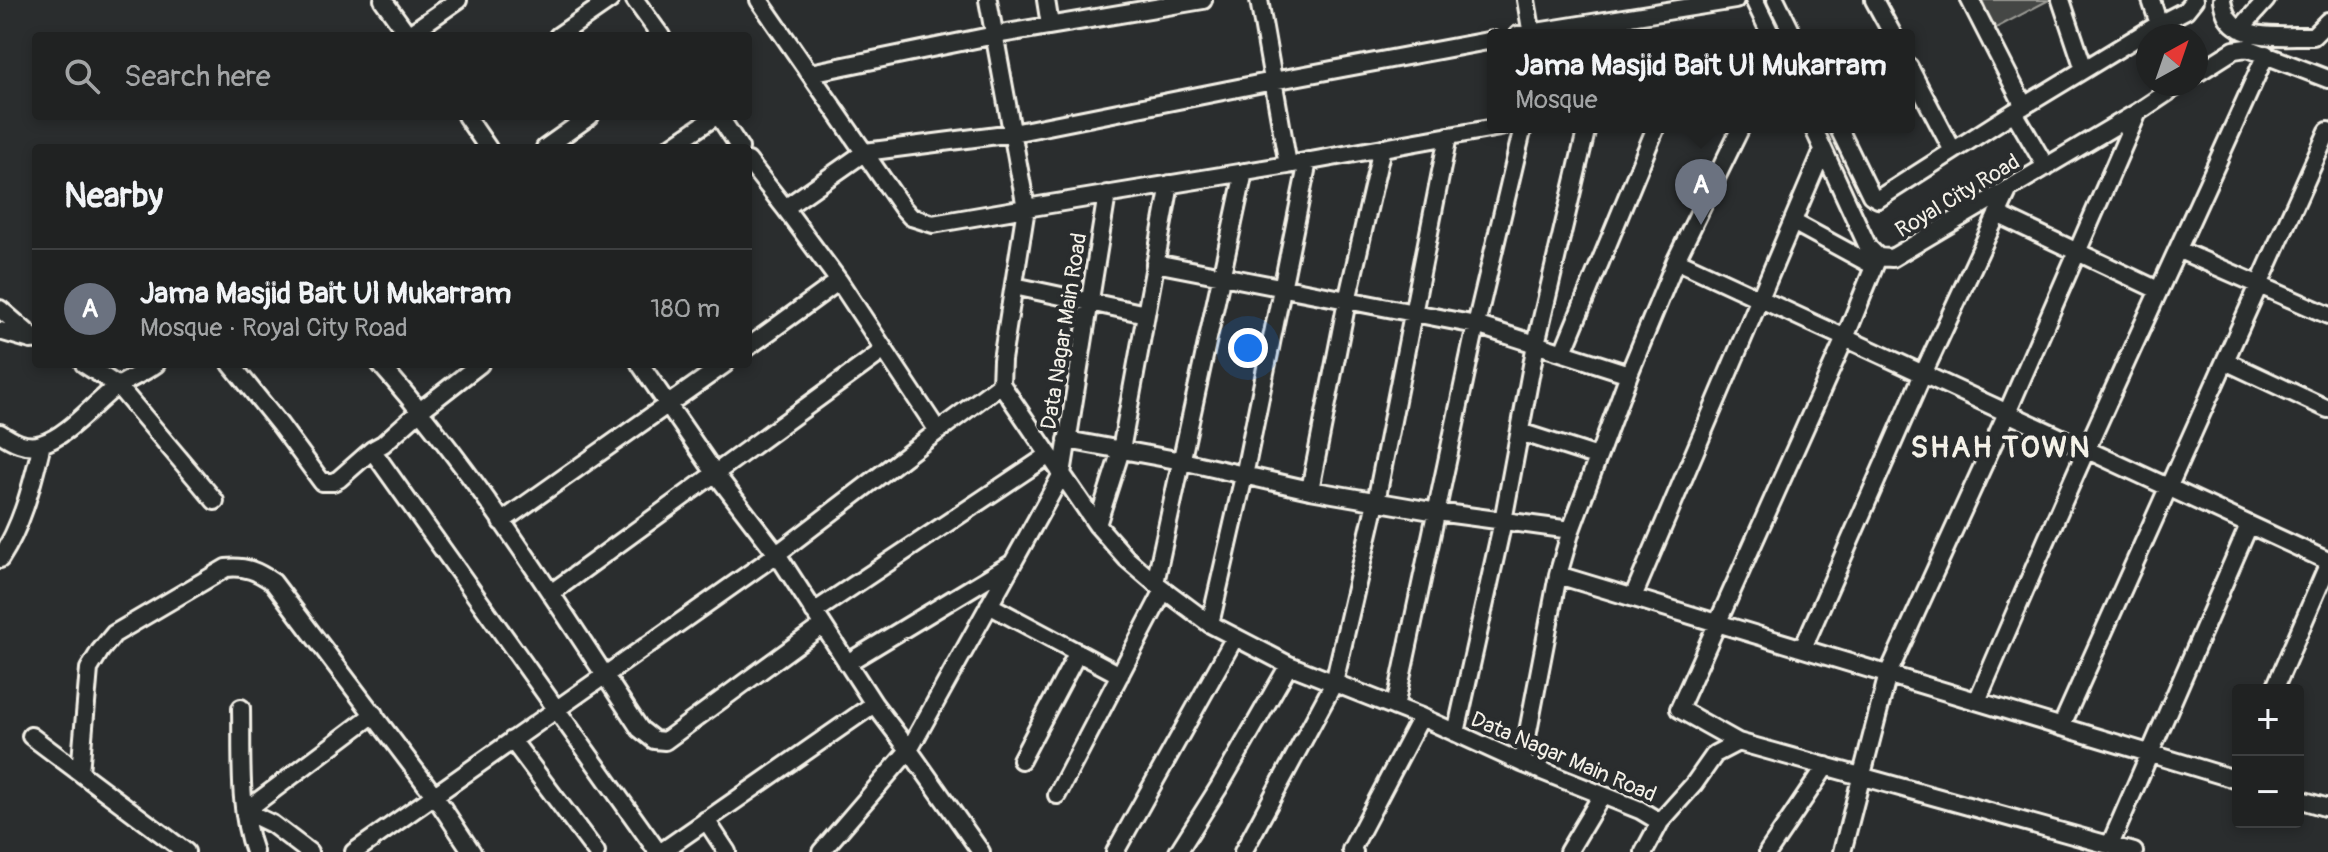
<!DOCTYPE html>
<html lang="en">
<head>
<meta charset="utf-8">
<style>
  :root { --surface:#202222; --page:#282a2a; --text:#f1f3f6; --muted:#a2a4a5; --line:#3d3f40; --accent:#bca0f2 }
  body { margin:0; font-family:Pangolin,sans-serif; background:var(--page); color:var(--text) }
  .controls { position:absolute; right:24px; bottom:24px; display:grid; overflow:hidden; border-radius:8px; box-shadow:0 4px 12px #0003 }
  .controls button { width:72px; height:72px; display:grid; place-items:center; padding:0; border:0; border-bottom:2px solid var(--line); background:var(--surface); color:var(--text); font:40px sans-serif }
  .compass { position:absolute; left:2136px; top:24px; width:72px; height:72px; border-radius:50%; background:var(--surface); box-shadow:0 4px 12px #0003; rotate:40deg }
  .you { position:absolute; left:1248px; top:348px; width:28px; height:28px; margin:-20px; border:6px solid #fff; border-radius:50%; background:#1a73e8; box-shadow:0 0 0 12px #1a73e833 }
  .badge { display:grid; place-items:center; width:52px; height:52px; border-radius:50%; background:var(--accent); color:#fff; font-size:26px; font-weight:700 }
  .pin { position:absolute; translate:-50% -66px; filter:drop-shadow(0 2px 4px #0008) }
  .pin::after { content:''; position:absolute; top:42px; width:28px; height:24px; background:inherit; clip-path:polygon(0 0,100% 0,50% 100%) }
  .popup { position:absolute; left:1487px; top:29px; width:428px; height:104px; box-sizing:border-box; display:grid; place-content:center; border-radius:8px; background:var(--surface); filter:drop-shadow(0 2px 6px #0005); font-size:26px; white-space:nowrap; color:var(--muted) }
  .popup b { font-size:30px; color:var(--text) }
  .popup::after { content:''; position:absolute; left:50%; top:100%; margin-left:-16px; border:16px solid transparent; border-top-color:var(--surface) }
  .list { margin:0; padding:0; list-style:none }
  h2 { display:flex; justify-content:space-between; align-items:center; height:104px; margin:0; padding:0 32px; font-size:34px }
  h2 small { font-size:26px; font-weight:400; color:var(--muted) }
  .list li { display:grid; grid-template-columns:52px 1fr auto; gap:24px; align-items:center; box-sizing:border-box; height:120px; padding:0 32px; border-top:2px solid var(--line) }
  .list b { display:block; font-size:30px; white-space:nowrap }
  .list p { margin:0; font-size:26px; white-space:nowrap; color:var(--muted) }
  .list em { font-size:26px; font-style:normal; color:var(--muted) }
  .icon { flex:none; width:44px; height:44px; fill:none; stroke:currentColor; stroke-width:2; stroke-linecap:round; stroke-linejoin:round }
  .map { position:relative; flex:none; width:2328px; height:852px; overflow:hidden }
  .search { position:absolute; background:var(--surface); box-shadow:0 4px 12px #0003; left:32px; top:32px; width:720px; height:88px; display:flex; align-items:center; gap:20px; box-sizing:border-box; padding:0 28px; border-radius:8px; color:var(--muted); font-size:30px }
  .panel { position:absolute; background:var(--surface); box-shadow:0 4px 12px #0003; left:32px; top:144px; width:720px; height:224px; border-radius:8px }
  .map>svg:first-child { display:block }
  .green { fill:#444645; stroke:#9c9c96; stroke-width:2 }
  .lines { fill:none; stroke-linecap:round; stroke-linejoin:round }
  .street-casing { stroke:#f4f1e8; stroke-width:22 }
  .street { stroke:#2a2d2e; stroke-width:16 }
  .labels { text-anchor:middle; stroke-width:8; stroke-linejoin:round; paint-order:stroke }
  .street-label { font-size:22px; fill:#f4f1e8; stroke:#2a2d2e }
  .district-label { font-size:30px; font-weight:bold; letter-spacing:2px; fill:#f4f1e8; stroke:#2a2d2e }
</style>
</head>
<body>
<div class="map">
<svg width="2328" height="852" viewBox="0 0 2328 852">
  <rect width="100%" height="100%" fill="#2a2d2e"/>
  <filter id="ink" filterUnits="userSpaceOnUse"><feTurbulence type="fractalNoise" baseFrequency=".0125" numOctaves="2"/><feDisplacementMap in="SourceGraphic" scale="16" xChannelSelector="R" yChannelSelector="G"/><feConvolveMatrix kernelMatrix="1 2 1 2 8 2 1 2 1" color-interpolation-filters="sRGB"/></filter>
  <g filter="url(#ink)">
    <path class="green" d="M 1982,0 L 2049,0 L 1994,29 Z"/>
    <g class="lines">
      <defs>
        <path id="street" d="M 383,0 L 409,36
          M 635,0 L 661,36
          M 759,0 L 902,207 L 911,217 L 933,224 L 1026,208 L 1002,360 L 1001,384 L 1062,474 L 1107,194
          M 988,0 L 1026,208 L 1288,165
          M 1046,0 L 1050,25
          M 1259,0 L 1288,165 L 1500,127
          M 1526,0 L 1532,35
          M 1754,0 L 1771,35
          M 1776,0 L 1793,35
          M 1874,0 L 1893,35
          M 1970,0 L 2024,106
          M 2061,0 L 2084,69
          M 2222,0 C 2223,6 2225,13 2228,18 C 2244,42 2288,35 2313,36 L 2328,21
          M 2159,24 L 2186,10 L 2194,0
          M 2240,29 L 2266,0
          M 408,35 L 458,0
          M 1518,35 L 1735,0
          M 558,36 L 610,0
          M 1909,67 L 1953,151
          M 810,73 L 995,35 L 1203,0
          M 2196,74 L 2234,50 L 2247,48 L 2328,79
          M 466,116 L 488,148
          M 719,116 L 740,148
          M 1813,127 L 1868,247 L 1878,257 L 1892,258 L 2138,112 L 2180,84
          M 1838,127 L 1871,195 L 1878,199 L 2014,112
          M 545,148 L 590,116
          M 669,148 L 716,116
          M 2046,167 L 2014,112 L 2159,24 L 2151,0
          M 785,208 L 865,152 L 1013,133 L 1273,81 L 1493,40
          M 1997,214 L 2158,290
          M 1793,222 L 1874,266
          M 2179,250 L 2328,315
          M 1676,260 L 2328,561
          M 1155,263 L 1476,325 L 1629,374
          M 1014,286 L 1146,314
          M 0,309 L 36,340
          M 0,331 L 31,340
          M 748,347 L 839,281
          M 1563,352 L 1656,127
          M 2225,361 L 2328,409
          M 84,364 L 118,386 L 215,501
          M 231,364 L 280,425 L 322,482 L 333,482 L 339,479 L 372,450 L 383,444 L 421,410 L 480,364
          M 380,364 C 479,476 558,605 640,729 L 654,740 L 665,741 L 823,625
          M 640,364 L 715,473 L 777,554 L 874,704 L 909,750 L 1062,474 L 1097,525 L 1127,559 L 1155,583 L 1210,624 L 1289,665 L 1421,717 L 1522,763 L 1640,810 L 1660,822 L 1694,784 L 1715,754 L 1738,742 L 2134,852
          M 938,431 L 1001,384
          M 1520,432 L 1598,457
          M 0,433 C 12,441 26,449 41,444 C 66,437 92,406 112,390 C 126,380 142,374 156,364
          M 1067,440 L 1182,461 L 1310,490 L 1437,512 L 1571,530
          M 372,450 L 658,852
          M 1310,490 L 1347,301 L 1382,148
          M 501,522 L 725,364
          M 1097,525 L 1121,450 L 1170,184
          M 0,559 C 23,524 32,484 42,444
          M 1558,575 L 2238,780
          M 1155,583 L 1244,172
          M 551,593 L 884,350
          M 1633,597 L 1823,150
          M 989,605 L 1120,675
          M 814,612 L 1049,455
          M 1210,624 L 1244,476 L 1308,161
          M 1803,648 L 1923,374 L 2009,189
          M 847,663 L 1011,564
          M 2274,690 L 2328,565
          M 1977,701 C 2014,616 2050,530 2088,446 C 2147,315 2208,185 2266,54
          M 1395,707 L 1476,325 L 1523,127
          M 241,708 C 242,755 238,808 254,852
          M 2061,727 L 2328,131
          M 1456,733 L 1503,521 L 1536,344 L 1587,127
          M 31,736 L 186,852
          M 512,740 L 596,852
          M 1738,742 L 1679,709 L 1845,338 L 1878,257
          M 1021,760 L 1078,652
          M 1522,763 L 1558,575 L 1571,530 L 1629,374 L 1676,260 L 1741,127
          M 80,772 L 89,669 L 100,651 L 114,634 L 226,568 C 246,566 257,571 273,582 L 434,795 L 472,852
          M 1057,795 L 1164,590
          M 2298,799 L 2328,808
          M 706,820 L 727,852
          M 2110,845 L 2249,525
          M 309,852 L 272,824 L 245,811 L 374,714
          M 354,852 L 777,554 L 938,431 L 839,281 L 785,208 L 748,161
          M 661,852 L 874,704
          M 821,852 L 909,750 L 981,852
          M 1115,852 L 1235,637
          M 1178,852 L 1219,787 L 1289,665
          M 1243,852 L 1334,683 L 1376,502 L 1448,136
          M 1354,852 L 1351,850 L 1421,717
          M 1568,852 L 1602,795
          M 1644,852 L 1660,822
          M 1768,852 L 1826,766
          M 1842,852 L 1888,674 L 2007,413 L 2138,112"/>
      </defs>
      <use href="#street" class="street-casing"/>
      <use href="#street" class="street"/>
    </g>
  </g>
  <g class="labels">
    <g class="street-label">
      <text transform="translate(1957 195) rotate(-31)" y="8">Royal City Road</text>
      <text transform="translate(1063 331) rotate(-81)" y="8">Data Nagar Main Road</text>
      <text transform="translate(1564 756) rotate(23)" y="8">Data Nagar Main Road</text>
    </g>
    <g class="district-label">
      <text x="2001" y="457">SHAH TOWN</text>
    </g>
  </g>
</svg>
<div class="controls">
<button>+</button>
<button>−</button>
</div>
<svg class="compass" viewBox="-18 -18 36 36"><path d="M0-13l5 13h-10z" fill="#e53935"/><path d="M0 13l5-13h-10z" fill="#a2a4a5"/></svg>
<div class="you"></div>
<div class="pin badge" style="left:1701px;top:225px;background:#6b7280">A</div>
<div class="popup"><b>Jama Masjid Bait Ul Mukarram</b>Mosque</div>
<div class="search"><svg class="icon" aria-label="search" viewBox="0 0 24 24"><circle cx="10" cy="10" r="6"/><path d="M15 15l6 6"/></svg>Search here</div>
<section class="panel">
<h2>Nearby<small></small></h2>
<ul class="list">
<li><span class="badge" style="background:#6b7280">A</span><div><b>Jama Masjid Bait Ul Mukarram</b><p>Mosque · Royal City Road</p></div><em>180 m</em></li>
</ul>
</section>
</div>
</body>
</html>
